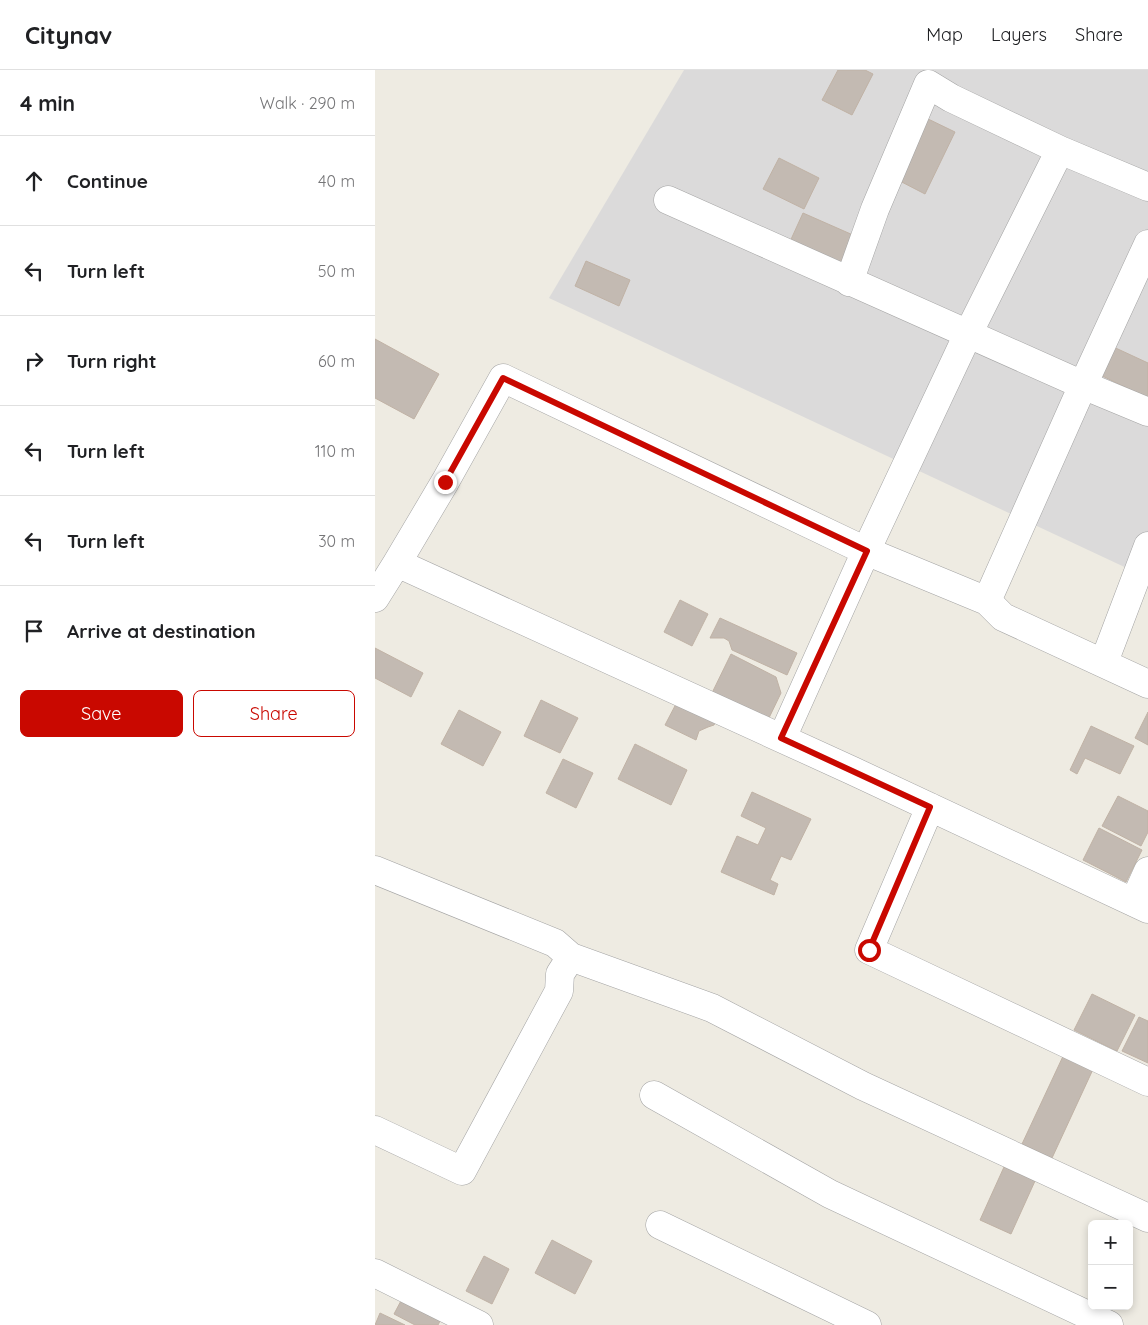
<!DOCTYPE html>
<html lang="en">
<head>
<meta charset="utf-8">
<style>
  :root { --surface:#fff; --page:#f6f6f6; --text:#202124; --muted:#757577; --line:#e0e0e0; --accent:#c90800 }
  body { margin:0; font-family:Quicksand,sans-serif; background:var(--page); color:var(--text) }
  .controls { position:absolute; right:15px; bottom:15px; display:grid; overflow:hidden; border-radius:8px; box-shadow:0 2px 8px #0003 }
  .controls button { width:45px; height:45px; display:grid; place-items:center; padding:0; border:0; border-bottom:1px solid var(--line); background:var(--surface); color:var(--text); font:25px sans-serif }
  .stop { position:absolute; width:15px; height:15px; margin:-11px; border:4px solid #c90800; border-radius:50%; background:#fff }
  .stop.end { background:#c90800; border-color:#fff; box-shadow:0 1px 5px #0008 }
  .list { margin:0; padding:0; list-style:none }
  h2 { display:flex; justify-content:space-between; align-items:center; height:65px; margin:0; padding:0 20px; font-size:21px }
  h2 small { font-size:16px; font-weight:400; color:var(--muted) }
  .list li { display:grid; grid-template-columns:32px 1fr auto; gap:15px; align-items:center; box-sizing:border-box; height:90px; padding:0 20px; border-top:1px solid var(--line) }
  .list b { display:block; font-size:19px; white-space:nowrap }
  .list em { font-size:16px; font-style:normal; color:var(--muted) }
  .actions { display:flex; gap:10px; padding:15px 20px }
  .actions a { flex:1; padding:11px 0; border:1px solid var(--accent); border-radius:8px; text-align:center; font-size:18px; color:var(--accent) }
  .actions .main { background:var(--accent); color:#fff }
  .icon { flex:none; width:28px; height:28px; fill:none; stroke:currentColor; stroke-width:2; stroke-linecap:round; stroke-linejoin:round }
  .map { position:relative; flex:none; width:773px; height:1255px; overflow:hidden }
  header { display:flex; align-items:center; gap:30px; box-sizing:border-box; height:70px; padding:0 25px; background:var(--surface); border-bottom:1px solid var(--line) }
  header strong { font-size:24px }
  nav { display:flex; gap:28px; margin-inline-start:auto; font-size:18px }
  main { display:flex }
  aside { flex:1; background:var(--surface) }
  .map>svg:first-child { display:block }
  .residential { fill:#dbdada }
  .building { fill:#c3bab2; stroke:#c0b2a5 }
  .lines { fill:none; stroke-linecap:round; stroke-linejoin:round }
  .minor-casing { stroke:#a4a4a4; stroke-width:29 }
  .minor { stroke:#fff; stroke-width:28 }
  .route { stroke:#c90800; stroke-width:6 }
</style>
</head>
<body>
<header>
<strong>Citynav</strong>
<nav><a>Map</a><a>Layers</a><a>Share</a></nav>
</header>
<main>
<aside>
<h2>4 min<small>Walk · 290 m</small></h2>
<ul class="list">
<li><svg class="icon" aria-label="ahead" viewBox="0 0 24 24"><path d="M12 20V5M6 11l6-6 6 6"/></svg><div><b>Continue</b></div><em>40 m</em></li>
<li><svg class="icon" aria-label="left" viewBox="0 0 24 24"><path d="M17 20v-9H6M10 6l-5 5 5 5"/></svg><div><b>Turn left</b></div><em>50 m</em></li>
<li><svg class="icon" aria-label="right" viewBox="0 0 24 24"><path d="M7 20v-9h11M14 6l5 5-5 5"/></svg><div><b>Turn right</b></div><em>60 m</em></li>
<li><svg class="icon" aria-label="left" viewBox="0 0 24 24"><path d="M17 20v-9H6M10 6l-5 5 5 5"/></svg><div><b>Turn left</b></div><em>110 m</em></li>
<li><svg class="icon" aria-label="left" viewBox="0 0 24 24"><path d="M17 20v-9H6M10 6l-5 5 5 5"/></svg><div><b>Turn left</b></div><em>30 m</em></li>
<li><svg class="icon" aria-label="arrive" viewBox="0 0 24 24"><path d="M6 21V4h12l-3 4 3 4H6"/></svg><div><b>Arrive at destination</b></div></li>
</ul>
<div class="actions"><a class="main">Save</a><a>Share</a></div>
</aside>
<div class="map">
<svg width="773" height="1255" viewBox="0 0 773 1255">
  <rect width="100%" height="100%" fill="#eeebe2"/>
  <path class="residential" d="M 309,0 L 773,0 L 773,508 L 174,228 Z"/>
  <path class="building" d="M 463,0 L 490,0 L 498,4 L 477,45 L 447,30 Z
    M 549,47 L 580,62 L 550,124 L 519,108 Z
    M 404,88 L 444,108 L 429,139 L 388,119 Z
    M 428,143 L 478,165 L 463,199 L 413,176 Z
    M 211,191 L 255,210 L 244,236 L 200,216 Z
    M 0,269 L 64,304 L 39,349 L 0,328 Z
    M 732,274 L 773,293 L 773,328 L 719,302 Z
    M 305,530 L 333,544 L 317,576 L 289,562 Z
    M 345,548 L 422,583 L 412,605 L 357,580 L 354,571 L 349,568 L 335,568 Z
    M 0,578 L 48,603 L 36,627 L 0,608 Z
    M 356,584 L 401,607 L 406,623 L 392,652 L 336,625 Z
    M 166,630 L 203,648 L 185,683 L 149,666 Z
    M 302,632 L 341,651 L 339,655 L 333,657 L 324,661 L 321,670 L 290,655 Z
    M 84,640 L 126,662 L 108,696 L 66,674 Z
    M 773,642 L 773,675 L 760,668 Z
    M 716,656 L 759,676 L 745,704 L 710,688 L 702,704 L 695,700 Z
    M 260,674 L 312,700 L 296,735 L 243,709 Z
    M 188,689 L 218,703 L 201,738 L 171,723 Z
    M 377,722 L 436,749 L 416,790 L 406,786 L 395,810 L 403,814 L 399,825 L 346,802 L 362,766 L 383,775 L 391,758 L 366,746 Z
    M 743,726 L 773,741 L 773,762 L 766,776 L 727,756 Z
    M 724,758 L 767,780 L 751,812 L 708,790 Z
    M 717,924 L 760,945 L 742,981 L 699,960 Z
    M 764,947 L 773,951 L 773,993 L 747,981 Z
    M 690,982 L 720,995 L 677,1088 L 647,1074 Z
    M 629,1097 L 660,1111 L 636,1164 L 605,1150 Z
    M 177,1170 L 217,1191 L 200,1224 L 160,1203 Z
    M 109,1186 L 134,1199 L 117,1234 L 91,1221 Z
    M 28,1227 L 67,1247 L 63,1255 L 40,1255 L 19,1244 Z
    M 5,1243 L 30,1255 L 0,1255 Z"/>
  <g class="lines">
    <defs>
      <path id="minor" d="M 685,80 L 773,117
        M 293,130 L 708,315 L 773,342
        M 22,493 L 70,412 L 128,308 L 491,481 L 612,531 L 628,547 L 773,614
        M 0,528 L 22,493 L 478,701 L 773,839
        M 612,531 L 708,315 L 773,174
        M 729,592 L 773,476
        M 407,668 L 491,481 L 593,264 L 685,80 L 576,28 L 553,14 L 500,139 L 474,212
        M 555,737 L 494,880 L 773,1012
        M 0,800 L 180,873 L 196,887 L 337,938 L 488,1016 L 773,1148
        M 759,832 L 773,801
        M 279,1025 L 455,1124 L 734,1255
        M 0,1060 L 87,1101 L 184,921 L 185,904 L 196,887
        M 285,1155 L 492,1255
        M 0,1203 L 104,1255"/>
    </defs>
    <use href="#minor" class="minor-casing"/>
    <use href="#minor" class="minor"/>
  </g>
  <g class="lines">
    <path class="route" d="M 70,412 L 128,308 L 492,481 L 406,668 L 555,737 L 494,880"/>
  </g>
</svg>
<div class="controls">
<button>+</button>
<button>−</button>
</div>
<div class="stop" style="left:494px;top:880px"></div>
<div class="stop end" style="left:70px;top:412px"></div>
</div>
</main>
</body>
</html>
